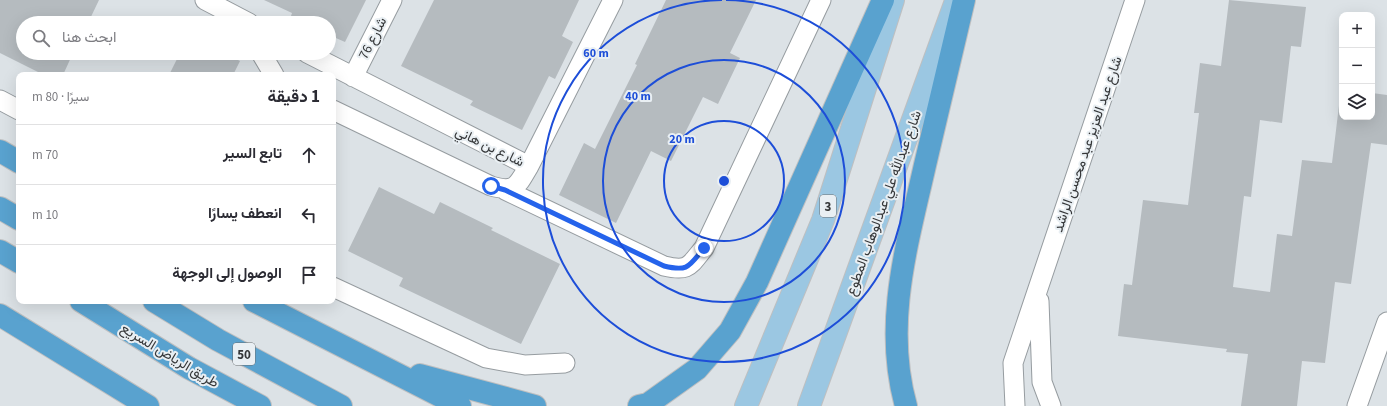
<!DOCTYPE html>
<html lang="ar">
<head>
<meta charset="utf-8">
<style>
  :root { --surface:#fff; --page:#f7f7f7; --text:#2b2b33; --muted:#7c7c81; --line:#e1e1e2 }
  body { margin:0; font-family:"Source Sans 3",Vazirmatn,sans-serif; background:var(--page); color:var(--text); direction:rtl }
  .controls { position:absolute; right:12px; top:12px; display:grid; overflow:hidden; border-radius:8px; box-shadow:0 4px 16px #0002 }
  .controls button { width:36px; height:36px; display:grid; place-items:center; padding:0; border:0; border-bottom:1px solid var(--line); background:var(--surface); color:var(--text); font:20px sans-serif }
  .stop { position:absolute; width:12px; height:12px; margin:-9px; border:3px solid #2563eb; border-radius:50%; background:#fff }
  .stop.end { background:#2563eb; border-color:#fff; box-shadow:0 1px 4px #0008 }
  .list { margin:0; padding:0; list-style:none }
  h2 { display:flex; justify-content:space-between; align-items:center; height:52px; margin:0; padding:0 16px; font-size:17px }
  h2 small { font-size:13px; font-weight:400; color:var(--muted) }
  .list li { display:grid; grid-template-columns:26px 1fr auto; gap:12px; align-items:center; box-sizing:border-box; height:60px; padding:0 16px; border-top:1px solid var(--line) }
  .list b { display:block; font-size:15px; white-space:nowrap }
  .list em { font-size:13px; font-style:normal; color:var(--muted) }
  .icon { flex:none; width:22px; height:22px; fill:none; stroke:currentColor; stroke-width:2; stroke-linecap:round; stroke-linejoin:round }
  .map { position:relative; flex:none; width:1387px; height:406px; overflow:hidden; direction:ltr }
  .search { position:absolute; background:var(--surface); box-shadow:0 4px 16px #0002; left:16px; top:16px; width:320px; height:44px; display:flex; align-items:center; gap:10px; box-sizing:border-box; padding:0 14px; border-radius:22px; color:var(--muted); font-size:15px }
  .panel { position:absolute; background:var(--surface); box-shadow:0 4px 16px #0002; left:16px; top:72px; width:320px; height:232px; border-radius:8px; direction:rtl }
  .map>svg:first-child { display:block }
  .building { fill:#b5bbbf }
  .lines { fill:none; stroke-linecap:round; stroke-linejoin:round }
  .minor-casing { stroke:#969ca0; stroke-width:21 }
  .major-casing { stroke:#bebfc0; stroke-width:24 }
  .highway-casing { stroke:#bebfc0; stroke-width:24 }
  .minor { stroke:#fff; stroke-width:19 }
  .major { stroke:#9bc7e2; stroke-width:22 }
  .highway { stroke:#59a2cf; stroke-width:22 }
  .route { stroke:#2563eb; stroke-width:5 }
  .ring { fill:none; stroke:#1d4ed8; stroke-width:2 }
  .labels { text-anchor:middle; stroke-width:4; stroke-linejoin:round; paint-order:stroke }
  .shield { fill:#e9eff3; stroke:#6b6e71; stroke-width:1 }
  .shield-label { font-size:13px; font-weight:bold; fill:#353739 }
  .street-label { font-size:14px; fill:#353739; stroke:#e9eff3 }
  .centre { fill:#1d4ed8; stroke:#e9eff3; stroke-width:2 }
  .ring-label { font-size:12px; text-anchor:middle; font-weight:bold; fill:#1d4ed8; stroke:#e9eff3; stroke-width:4; stroke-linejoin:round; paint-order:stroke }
</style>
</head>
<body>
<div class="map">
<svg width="1387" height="406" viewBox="0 0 1387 406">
  <rect width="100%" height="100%" fill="#dce2e6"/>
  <path class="building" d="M 0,0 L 99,0 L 88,23 L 23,23 L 23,53 L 73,53 L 63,75 L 44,75 L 0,53 Z
    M 264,0 L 366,0 L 345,42 L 329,35 L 329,23 L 305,23 L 291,16 L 292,13 Z
    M 434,0 L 579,0 L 562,36 L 573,42 L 555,79 L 549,76 L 522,130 L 470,105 L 473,101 L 401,66 Z
    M 666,0 L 756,0 L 730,53 L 740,58 L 718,104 L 703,97 L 671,161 L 651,151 L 616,223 L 559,195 L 584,143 L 595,149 L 637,65 L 635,64 Z
    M 1229,0 L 1306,7 L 1301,47 L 1291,46 L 1282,123 L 1260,120 L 1251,197 L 1244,196 L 1233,287 L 1270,292 L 1277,234 L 1292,236 L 1302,160 L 1332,163 L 1341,89 L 1342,117 L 1372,117 L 1372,93 L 1387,95 L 1387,145 L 1371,143 L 1351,284 L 1335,282 L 1325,363 L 1302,361 L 1297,406 L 1241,406 L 1248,354 L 1226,352 L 1227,349 L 1118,336 L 1124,284 L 1132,285 L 1143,200 L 1188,205 L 1199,113 L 1194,113 L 1200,63 L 1221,66 Z
    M 180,53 L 224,53 L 240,61 L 233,75 L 169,75 Z
    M 379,187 L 434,214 L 440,202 L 493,228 L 491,230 L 560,264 L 521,344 L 399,286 L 403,278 L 348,251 Z"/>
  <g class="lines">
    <defs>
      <path id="minor" d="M 205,0 L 249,23
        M 261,53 L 274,75
        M 307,53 L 529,166
        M 353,77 L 392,0
        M 0,100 L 19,110
        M 333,110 L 491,186 C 516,193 517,186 529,166 L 613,0
        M 505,190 L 664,266 C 689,272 689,266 704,248 L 821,0
        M 333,287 L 486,358 L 525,365 L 565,363
        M 1039,301 L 1042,382 L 1051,406
        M 1015,406 L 1013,363 L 1135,0
        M 1357,406 L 1387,322"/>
      <path id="major" d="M 746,406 L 823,220 L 893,0
        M 809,406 L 956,1"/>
      <path id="highway" d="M 0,151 L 19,162
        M 0,208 L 19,219
        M 0,251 L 19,262
        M 81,301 L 189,368 L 260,406
        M 154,301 L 218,340 L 341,406
        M 254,301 L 460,406
        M 0,315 L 148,406
        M 420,375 L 535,406
        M 639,406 L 648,404 L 697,369 L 730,331 L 757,282 L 883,0
        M 906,406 C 883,324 907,245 925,165 C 938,110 951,55 964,0"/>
    </defs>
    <use href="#minor" class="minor-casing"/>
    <use href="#major" class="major-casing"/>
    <use href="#highway" class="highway-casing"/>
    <use href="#minor" class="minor"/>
    <use href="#major" class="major"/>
    <use href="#highway" class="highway"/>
  </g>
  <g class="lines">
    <path class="route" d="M 491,186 L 505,190 L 664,266 C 689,272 689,266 704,248"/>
  </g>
  <g class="ring">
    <circle cx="724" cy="181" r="60"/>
    <circle cx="724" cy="181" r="121"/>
    <path d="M726 0A181 181 0 1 1 722 0"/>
  </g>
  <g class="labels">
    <g class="shield">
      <rect x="820" y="195" width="16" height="22" rx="3"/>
      <rect x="233" y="343" width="22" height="22" rx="3"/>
    </g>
    <g class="shield-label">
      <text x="828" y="211">3</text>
      <text x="244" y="359">50</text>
    </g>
    <g class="street-label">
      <text transform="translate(372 38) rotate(-63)" y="5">شارع 76</text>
      <text transform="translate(1087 144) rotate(-71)" y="5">شارع عبد العزيز عبد محسن الراشد</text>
      <text transform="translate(490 146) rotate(26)" y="5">شارع بن هاني</text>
      <text transform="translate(883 203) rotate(-70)" y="5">شارع عبدالله علي عبدالوهاب المطوع</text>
      <text transform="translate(170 355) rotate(31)" y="5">طريق الرياض السريع</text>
    </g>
  </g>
  <circle cx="724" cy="181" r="6" class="centre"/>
  <g class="ring-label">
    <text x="596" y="57">60 m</text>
    <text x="638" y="100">40 m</text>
    <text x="682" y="143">20 m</text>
  </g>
</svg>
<div class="controls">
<button>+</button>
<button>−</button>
<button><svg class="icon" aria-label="layers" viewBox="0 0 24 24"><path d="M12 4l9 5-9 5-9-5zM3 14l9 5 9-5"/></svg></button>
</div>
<div class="stop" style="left:491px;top:186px"></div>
<div class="stop end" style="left:704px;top:248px"></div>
<div class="search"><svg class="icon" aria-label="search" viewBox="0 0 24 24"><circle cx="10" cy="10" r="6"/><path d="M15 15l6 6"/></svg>ابحث هنا</div>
<section class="panel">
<h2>1 دقيقة<small>سيرًا · 80 m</small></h2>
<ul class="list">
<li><svg class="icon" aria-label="ahead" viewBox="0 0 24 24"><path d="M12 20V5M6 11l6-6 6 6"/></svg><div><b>تابع السير</b></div><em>70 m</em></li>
<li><svg class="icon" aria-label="left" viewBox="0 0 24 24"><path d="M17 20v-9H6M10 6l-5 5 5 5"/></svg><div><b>انعطف يسارًا</b></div><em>10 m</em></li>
<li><svg class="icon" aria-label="arrive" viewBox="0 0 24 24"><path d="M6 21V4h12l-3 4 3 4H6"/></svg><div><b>الوصول إلى الوجهة</b></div></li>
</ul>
</section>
</div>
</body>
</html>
